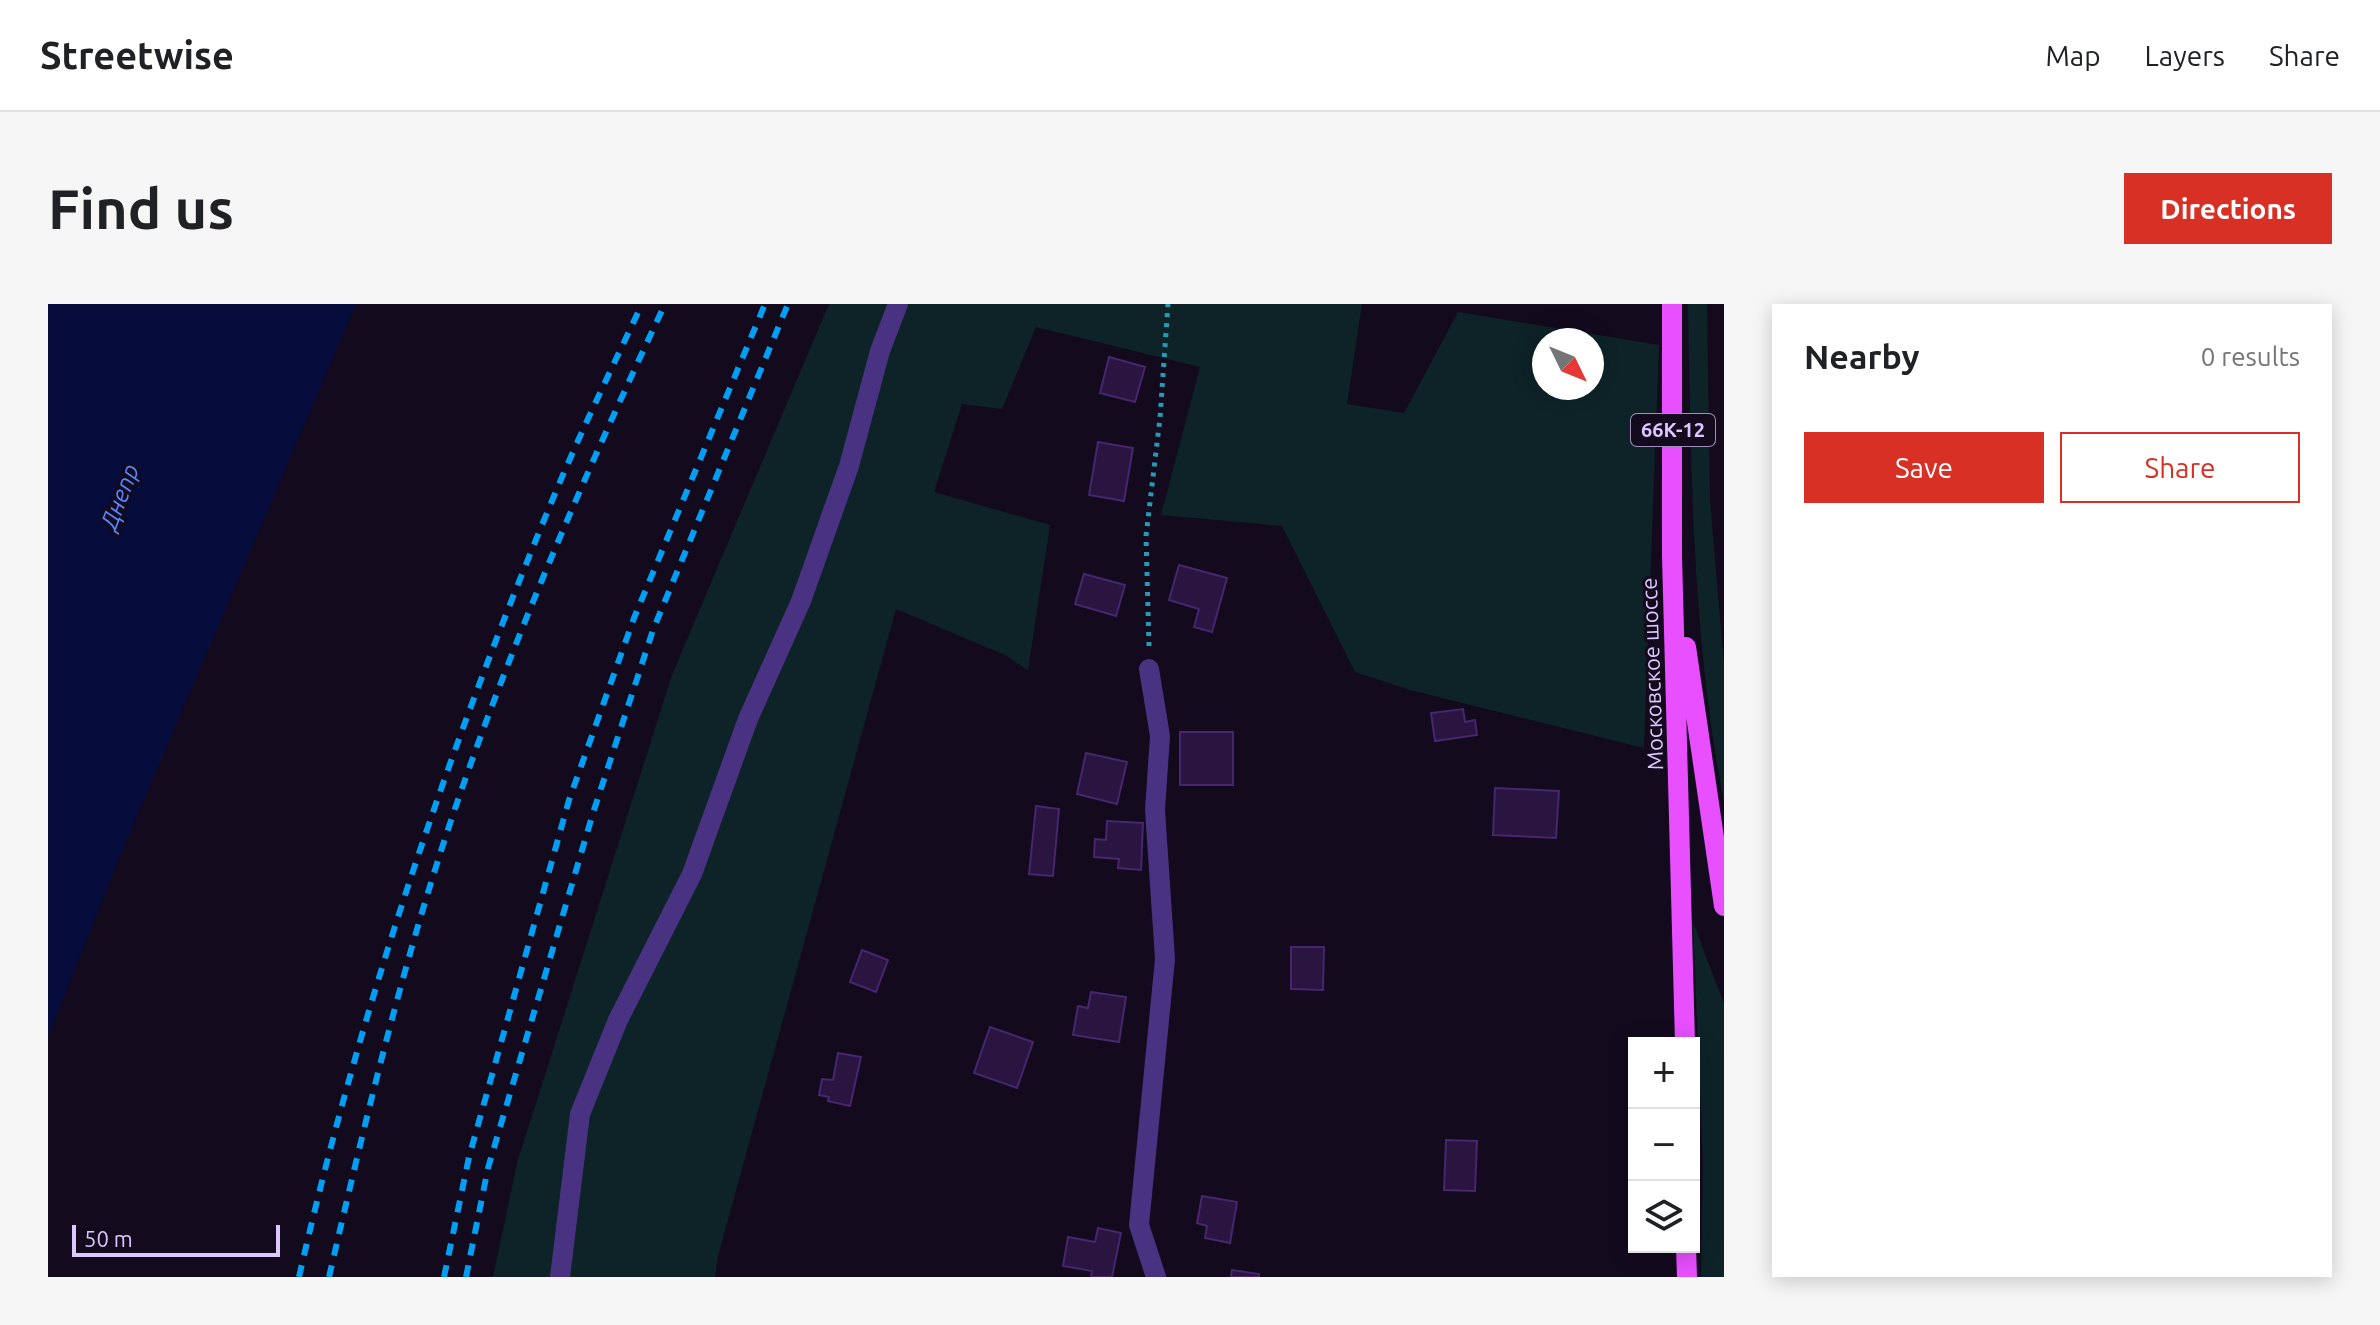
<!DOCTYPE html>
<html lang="en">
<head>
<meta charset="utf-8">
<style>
  :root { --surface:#fff; --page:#f6f6f6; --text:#202124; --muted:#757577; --line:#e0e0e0; --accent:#d93025 }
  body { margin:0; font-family:Ubuntu,sans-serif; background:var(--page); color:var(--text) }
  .controls { position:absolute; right:24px; bottom:24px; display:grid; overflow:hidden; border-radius:0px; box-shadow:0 4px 20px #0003 }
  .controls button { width:72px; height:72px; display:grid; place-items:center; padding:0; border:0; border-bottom:2px solid var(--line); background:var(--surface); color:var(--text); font:40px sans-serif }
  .compass { position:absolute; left:1484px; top:24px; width:72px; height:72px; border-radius:50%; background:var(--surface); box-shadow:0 4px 20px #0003; rotate:133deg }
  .scale { position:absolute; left:24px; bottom:20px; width:208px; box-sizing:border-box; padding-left:8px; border:4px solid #dcc8ff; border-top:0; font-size:22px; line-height:28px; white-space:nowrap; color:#dcc8ff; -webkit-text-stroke:6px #130a1e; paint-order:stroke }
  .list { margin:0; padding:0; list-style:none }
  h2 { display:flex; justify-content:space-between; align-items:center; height:104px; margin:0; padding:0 32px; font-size:34px }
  h2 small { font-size:26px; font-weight:400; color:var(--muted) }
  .actions { display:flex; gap:16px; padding:24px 32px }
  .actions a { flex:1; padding:18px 0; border:2px solid var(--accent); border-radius:0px; text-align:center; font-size:28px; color:var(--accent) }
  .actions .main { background:var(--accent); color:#fff }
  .icon { flex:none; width:44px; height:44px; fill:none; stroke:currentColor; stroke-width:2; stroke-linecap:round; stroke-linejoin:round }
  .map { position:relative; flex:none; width:1676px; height:973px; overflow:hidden; border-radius:0px }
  header { display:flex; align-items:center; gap:48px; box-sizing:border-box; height:112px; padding:0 40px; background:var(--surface); border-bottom:2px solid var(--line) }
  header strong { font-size:38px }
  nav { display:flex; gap:44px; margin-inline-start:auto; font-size:28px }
  .intro { display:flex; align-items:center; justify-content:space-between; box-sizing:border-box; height:192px; padding:0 48px }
  h1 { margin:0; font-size:56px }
  .button { padding:20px 36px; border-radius:0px; background:var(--accent); color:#fff; font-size:28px; font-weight:700 }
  main { display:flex; gap:48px; padding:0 48px }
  aside { flex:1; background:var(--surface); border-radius:0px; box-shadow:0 4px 20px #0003 }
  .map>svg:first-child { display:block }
  .green { fill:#0d2328; fill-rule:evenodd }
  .water { fill:#060c3c }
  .building { fill:#291540; stroke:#46266e; stroke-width:2 }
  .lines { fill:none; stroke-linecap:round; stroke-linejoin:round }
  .path { stroke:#259bb6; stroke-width:5; stroke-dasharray:4 6; stroke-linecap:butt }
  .minor { stroke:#483281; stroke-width:20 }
  .major { stroke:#e84fff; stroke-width:20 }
  .rail { stroke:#009ff3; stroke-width:6; stroke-dasharray:12 10; stroke-linecap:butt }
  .labels { text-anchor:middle; stroke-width:6; stroke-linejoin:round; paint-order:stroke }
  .shield { fill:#130a1e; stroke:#a08fbc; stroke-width:2 }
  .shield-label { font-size:20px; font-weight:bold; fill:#dcc8ff }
  .street-label { font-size:22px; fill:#dcc8ff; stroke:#130a1e }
  .water-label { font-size:24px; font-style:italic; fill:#5687ff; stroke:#130a1e }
</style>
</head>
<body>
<header>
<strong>Streetwise</strong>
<nav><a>Map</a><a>Layers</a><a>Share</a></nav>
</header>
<div class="intro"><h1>Find us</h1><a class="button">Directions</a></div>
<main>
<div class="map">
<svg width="1676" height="973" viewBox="0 0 1676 973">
  <rect width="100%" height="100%" fill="#130a1e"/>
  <path class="green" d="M 781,0 L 1314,0 L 1299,100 L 1356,109 L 1410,8 L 1611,41 L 1596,444 L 1362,386 L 1307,368 L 1234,222 L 1113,211 L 1152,63 L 988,23 L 954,105 L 914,100 L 886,188 L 1002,221 L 980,366 L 957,351 L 848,305 L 670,952 L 667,973 L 445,973 L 469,859 L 624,371 ZM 1496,36 L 1544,36 L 1544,84 L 1496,84 Z
    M 1640,0 L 1659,0 L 1662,196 L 1676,361 L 1676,498 C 1644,335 1643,166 1640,0 Z
    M 1645,618 L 1676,700 L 1676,973 L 1653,973 L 1655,858 Z"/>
  <path class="water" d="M 0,0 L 308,0 L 71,554 L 0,733 Z"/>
  <path class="building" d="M 1061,53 L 1097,63 L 1087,98 L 1052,89 Z
    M 1050,138 L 1085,144 L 1076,197 L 1041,191 Z
    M 1131,261 L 1179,274 L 1164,328 L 1146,323 L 1151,305 L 1121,296 Z
    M 1036,270 L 1077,281 L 1068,312 L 1027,300 Z
    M 1415,405 L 1417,418 L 1427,416 L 1429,431 L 1387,437 L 1383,409 Z
    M 1132,428 L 1185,428 L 1185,481 L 1132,481 Z
    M 1038,449 L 1079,458 L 1069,500 L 1029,490 Z
    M 1447,484 L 1511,487 L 1508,534 L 1445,531 Z
    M 988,502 L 1011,505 L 1005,572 L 981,570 Z
    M 1059,517 L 1095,519 L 1093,566 L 1070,564 L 1071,555 L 1046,553 L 1047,535 L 1058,536 Z
    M 1243,643 L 1276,643 L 1275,686 L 1243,685 Z
    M 814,646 L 840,656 L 828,688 L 802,678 Z
    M 1043,688 L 1078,693 L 1071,738 L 1025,731 L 1030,702 L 1040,704 Z
    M 942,723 L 985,738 L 969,784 L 926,769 Z
    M 790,749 L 813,753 L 802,802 L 780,797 L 781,793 L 771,791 L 774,775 L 785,776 Z
    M 1398,836 L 1429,837 L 1427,887 L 1396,886 Z
    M 1154,892 L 1189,898 L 1182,939 L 1157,934 L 1159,922 L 1149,919 Z
    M 1050,924 L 1073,929 L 1064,973 L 1043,973 L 1044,967 L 1015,962 L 1020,933 L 1047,938 Z
    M 1184,966 L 1211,970 L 1211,973 L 1183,973 Z"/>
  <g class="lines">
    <path class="path" d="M 1101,342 L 1098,232 L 1112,114 L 1120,0"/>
    <path class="minor" d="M 1101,365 L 1112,432 L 1107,506 L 1117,655 L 1091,921 L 1108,973
      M 512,973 L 532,810 L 570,716 L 644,570 L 700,415 L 753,297 L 801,162 L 832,47 L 850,0"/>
    <path class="major" d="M 1624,0 L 1624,252 L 1637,739
      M 1638,343 L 1676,602
      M 1638,943 L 1639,973"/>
    <path class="rail" d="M 251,973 C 312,705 400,446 506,192 C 533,127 564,64 594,0
      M 281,973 C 320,805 360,636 418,473 C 475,312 544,155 617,0
      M 396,973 L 421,853 L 521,496 L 586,314 L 717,0
      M 418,973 L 440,864 L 545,509 L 605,326 L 740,0"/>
  </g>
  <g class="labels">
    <rect class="shield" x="1583" y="110" width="84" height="32" rx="6"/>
    <g class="shield-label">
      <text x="1625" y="133">66К-12</text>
    </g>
    <g class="street-label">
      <text transform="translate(1604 370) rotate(-92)" y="8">Московское шоссе</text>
    </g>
    <g class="water-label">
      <text transform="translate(72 193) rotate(-69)" y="8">Днепр</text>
    </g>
  </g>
</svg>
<div class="controls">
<button>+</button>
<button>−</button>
<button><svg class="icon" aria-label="layers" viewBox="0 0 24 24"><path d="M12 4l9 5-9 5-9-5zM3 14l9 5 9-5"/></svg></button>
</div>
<svg class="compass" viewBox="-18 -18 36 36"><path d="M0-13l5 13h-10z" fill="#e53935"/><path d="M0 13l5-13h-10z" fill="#757577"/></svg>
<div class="scale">50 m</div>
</div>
<aside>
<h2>Nearby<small>0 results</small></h2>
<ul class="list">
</ul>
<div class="actions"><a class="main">Save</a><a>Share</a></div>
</aside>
</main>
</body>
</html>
